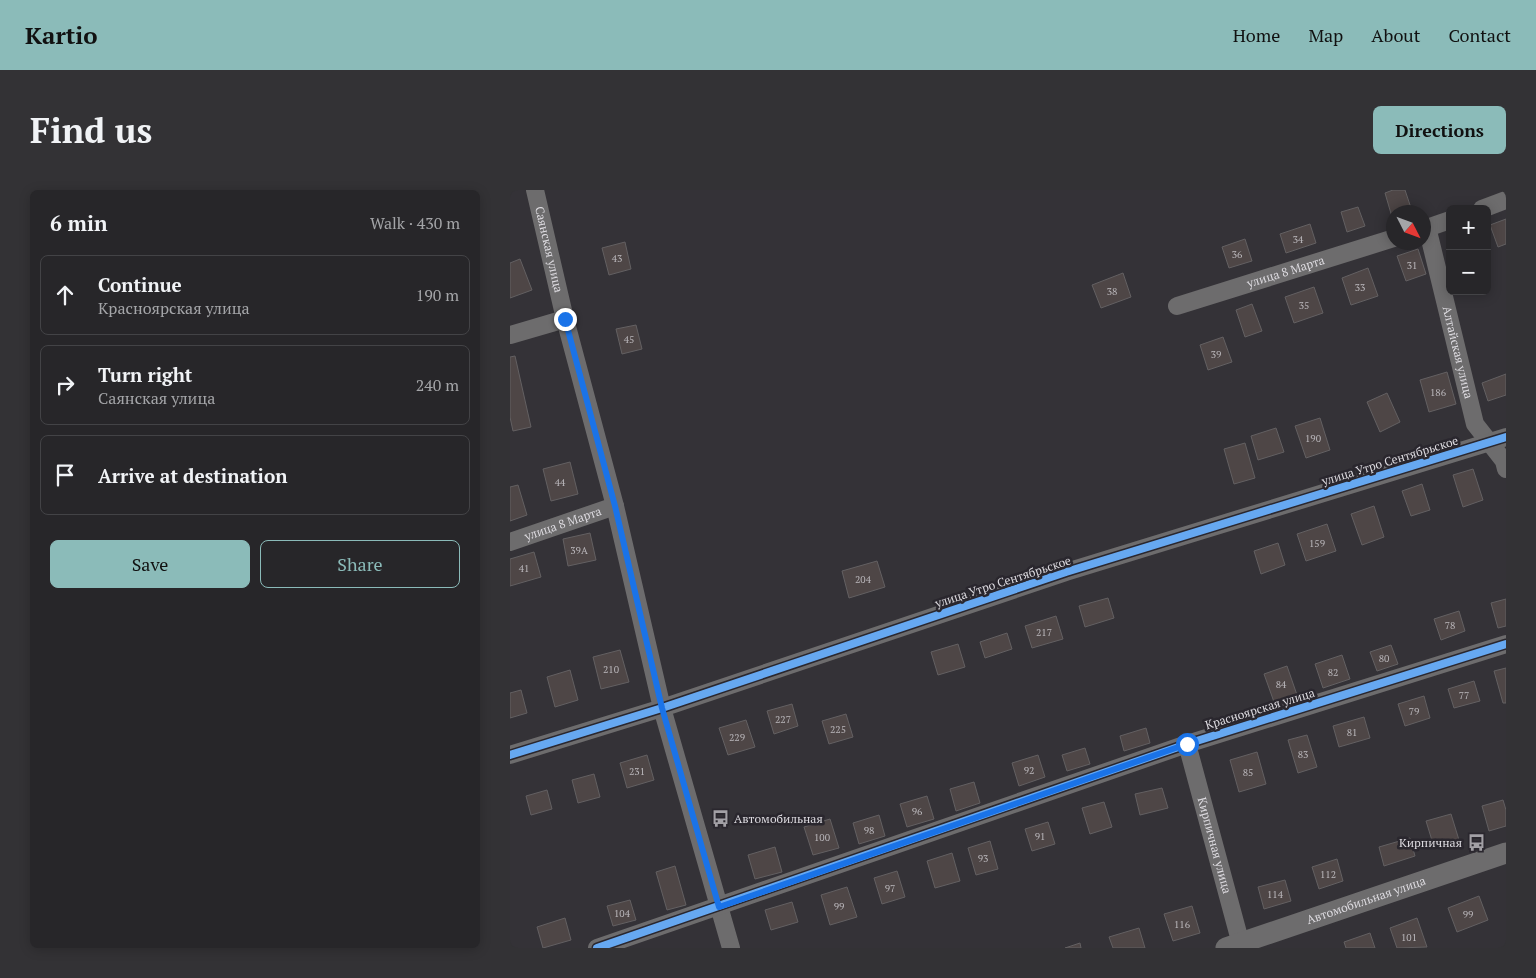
<!DOCTYPE html>
<html lang="en">
<head>
<meta charset="utf-8">
<style>
  :root { --surface:#272629; --page:#333235; --text:#f1f3f6; --muted:#a4a5a8; --line:#434346; --accent:#8bbbb9 }
  body { margin:0; font-family:"PT Serif",serif; background:var(--page); color:var(--text) }
  .controls { position:absolute; right:15px; top:15px; display:grid; overflow:hidden; border-radius:8px; box-shadow:0 2px 12px #0003 }
  .controls button { width:45px; height:45px; display:grid; place-items:center; padding:0; border:0; border-bottom:1px solid var(--line); background:var(--surface); color:var(--text); font:25px sans-serif }
  .compass { position:absolute; left:876px; top:15px; width:45px; height:45px; border-radius:50%; background:var(--surface); box-shadow:0 2px 12px #0003; rotate:132deg }
  .stop { position:absolute; width:15px; height:15px; margin:-11px; border:4px solid #1a73e8; border-radius:50%; background:#fff }
  .stop.end { background:#1a73e8; border-color:#fff; box-shadow:0 1px 5px #0008 }
  .list { margin:0; padding:0; list-style:none }
  h2 { display:flex; justify-content:space-between; align-items:center; height:65px; margin:0; padding:0 20px; font-size:21px }
  h2 small { font-size:16px; font-weight:400; color:var(--muted) }
  .list li { display:grid; grid-template-columns:32px 1fr auto; gap:15px; align-items:center; box-sizing:border-box; height:80px; margin:0 10px 10px; padding:0 10px; border:1px solid var(--line); border-radius:8px }
  .list b { display:block; font-size:19px; white-space:nowrap }
  .list p { margin:0; font-size:16px; white-space:nowrap; color:var(--muted) }
  .list em { font-size:16px; font-style:normal; color:var(--muted) }
  .actions { display:flex; gap:10px; padding:15px 20px }
  .actions a { flex:1; padding:11px 0; border:1px solid var(--accent); border-radius:8px; text-align:center; font-size:18px; color:var(--accent) }
  .actions .main { background:var(--accent); color:#111 }
  .icon { flex:none; width:28px; height:28px; fill:none; stroke:currentColor; stroke-width:2; stroke-linecap:round; stroke-linejoin:round }
  .map { position:relative; flex:none; width:996px; height:758px; overflow:hidden; border-radius:8px }
  header { display:flex; align-items:center; gap:30px; box-sizing:border-box; height:70px; padding:0 25px; background:var(--accent); color:#111 }
  header strong { font-size:24px }
  nav { display:flex; gap:28px; margin-inline-start:auto; font-size:18px }
  .intro { display:flex; align-items:center; justify-content:space-between; box-sizing:border-box; height:120px; padding:0 30px }
  h1 { margin:0; font-size:35px }
  .button { padding:12px 22px; border-radius:8px; background:var(--accent); color:#111; font-size:18px; font-weight:700 }
  main { display:flex; gap:30px; padding:0 30px }
  aside { flex:1; background:var(--surface); border-radius:8px; box-shadow:0 2px 12px #0003 }
  .map>svg:first-child { display:block }
  .building { fill:#4e4646; stroke:#636062 }
  .lines { fill:none; stroke-linecap:round; stroke-linejoin:round }
  .minor { stroke:#6d6c6d; stroke-width:18 }
  .tertiary { stroke:#6d6c6d; stroke-width:21 }
  .cycleway-casing { stroke:#2a272e; stroke-width:11 }
  .cycleway { stroke:#66a8f1; stroke-width:8 }
  .route { stroke:#1a73e8; stroke-width:6 }
  .labels { text-anchor:middle; stroke-width:5; stroke-linejoin:round; paint-order:stroke }
  .number-label { font-size:10px; fill:#b9b6ba }
  .street-label { font-size:12px; fill:#dddbe0; stroke:#2a272e }
  .poi-label { font-size:12px; fill:#dddbe0; stroke:#2a272e; text-anchor:start }
</style>
</head>
<body>
<header>
<strong>Kartio</strong>
<nav><a>Home</a><a>Map</a><a>About</a><a>Contact</a></nav>
</header>
<div class="intro"><h1>Find us</h1><a class="button">Directions</a></div>
<main>
<aside>
<h2>6 min<small>Walk · 430 m</small></h2>
<ul class="list">
<li><svg class="icon" aria-label="ahead" viewBox="0 0 24 24"><path d="M12 20V5M6 11l6-6 6 6"/></svg><div><b>Continue</b><p>Красноярская улица</p></div><em>190 m</em></li>
<li><svg class="icon" aria-label="right" viewBox="0 0 24 24"><path d="M7 20v-9h11M14 6l5 5-5 5"/></svg><div><b>Turn right</b><p>Саянская улица</p></div><em>240 m</em></li>
<li><svg class="icon" aria-label="arrive" viewBox="0 0 24 24"><path d="M6 21V4h12l-3 4 3 4H6"/></svg><div><b>Arrive at destination</b></div></li>
</ul>
<div class="actions"><a class="main">Save</a><a>Share</a></div>
</aside>
<div class="map">
<svg width="996" height="758" viewBox="0 0 996 758">
  <rect width="100%" height="100%" fill="#343237"/>
  <path class="building" d="M 883,0 L 895,0 L 902,21 L 884,22 L 882,27 L 875,3 Z
    M 848,17 L 855,36 L 837,42 L 831,22 Z
    M 996,29 L 996,54 L 988,57 L 980,35 Z
    M 800,34 L 806,53 L 776,63 L 770,44 Z
    M 735,49 L 742,71 L 719,78 L 712,57 Z
    M 115,52 L 121,79 L 99,85 L 92,58 Z
    M 908,59 L 916,84 L 896,91 L 887,66 Z
    M 10,69 L 22,100 L 0,108 L 0,73 Z
    M 858,78 L 868,106 L 841,115 L 832,88 Z
    M 613,83 L 621,107 L 591,118 L 582,95 Z
    M 804,97 L 813,123 L 784,133 L 775,107 Z
    M 742,114 L 752,141 L 735,147 L 726,120 Z
    M 126,135 L 132,159 L 112,164 L 106,139 Z
    M 713,147 L 722,172 L 698,180 L 690,155 Z
    M 5,166 L 21,237 L 3,241 L 0,227 L 0,167 Z
    M 937,182 L 946,214 L 919,222 L 910,190 Z
    M 996,184 L 996,205 L 978,211 L 972,193 Z
    M 877,203 L 890,232 L 870,242 L 857,212 Z
    M 810,228 L 820,260 L 796,268 L 785,236 Z
    M 766,238 L 774,262 L 748,270 L 741,246 Z
    M 735,253 L 745,288 L 724,294 L 714,259 Z
    M 60,272 L 68,304 L 41,311 L 33,279 Z
    M 963,279 L 973,310 L 953,317 L 943,285 Z
    M 912,294 L 920,320 L 901,326 L 892,301 Z
    M 8,295 L 17,325 L 0,331 L 0,297 Z
    M 864,316 L 874,347 L 852,355 L 841,324 Z
    M 817,334 L 826,361 L 796,371 L 787,344 Z
    M 80,343 L 86,370 L 58,376 L 53,349 Z
    M 768,353 L 775,375 L 751,384 L 744,361 Z
    M 24,362 L 31,387 L 0,396 L 0,369 Z
    M 367,371 L 375,397 L 339,408 L 332,381 Z
    M 598,408 L 604,428 L 575,437 L 569,416 Z
    M 996,409 L 996,436 L 988,438 L 981,413 Z
    M 949,421 L 955,441 L 931,450 L 924,429 Z
    M 546,426 L 553,449 L 522,458 L 515,436 Z
    M 497,443 L 502,459 L 475,468 L 470,452 Z
    M 448,454 L 455,477 L 428,485 L 421,462 Z
    M 881,455 L 888,474 L 867,481 L 860,462 Z
    M 110,460 L 119,492 L 91,499 L 83,467 Z
    M 832,465 L 840,489 L 813,498 L 805,474 Z
    M 777,476 L 787,505 L 764,512 L 754,484 Z
    M 996,478 L 996,513 L 993,513 L 984,481 Z
    M 60,480 L 68,510 L 45,517 L 37,487 Z
    M 964,491 L 970,511 L 944,518 L 938,499 Z
    M 11,500 L 17,523 L 0,528 L 0,503 Z
    M 914,506 L 920,528 L 895,536 L 888,514 Z
    M 282,514 L 288,536 L 264,544 L 257,521 Z
    M 336,524 L 343,547 L 319,554 L 312,531 Z
    M 854,527 L 860,548 L 829,557 L 823,536 Z
    M 236,530 L 245,557 L 218,565 L 209,538 Z
    M 636,538 L 640,553 L 614,561 L 610,546 Z
    M 797,545 L 807,577 L 788,583 L 778,550 Z
    M 575,558 L 580,574 L 557,581 L 552,565 Z
    M 747,562 L 756,594 L 729,602 L 720,570 Z
    M 137,565 L 144,590 L 117,598 L 110,573 Z
    M 528,565 L 535,587 L 509,596 L 502,573 Z
    M 84,584 L 90,607 L 68,613 L 62,590 Z
    M 464,592 L 470,613 L 446,621 L 440,599 Z
    M 652,598 L 658,618 L 630,625 L 625,604 Z
    M 37,600 L 42,619 L 21,625 L 16,606 Z
    M 417,606 L 424,629 L 397,637 L 390,614 Z
    M 993,610 L 996,620 L 996,636 L 979,641 L 972,616 Z
    M 594,612 L 602,637 L 580,644 L 572,618 Z
    M 941,624 L 949,650 L 924,657 L 916,631 Z
    M 369,625 L 375,646 L 349,654 L 343,633 Z
    M 320,629 L 329,658 L 303,665 L 294,637 Z
    M 538,632 L 545,654 L 522,661 L 515,639 Z
    M 900,648 L 905,666 L 874,676 L 869,657 Z
    M 480,651 L 488,679 L 466,685 L 458,658 Z
    M 265,657 L 272,682 L 245,689 L 238,665 Z
    M 442,663 L 450,691 L 425,698 L 417,671 Z
    M 827,669 L 833,691 L 809,699 L 802,677 Z
    M 165,676 L 176,715 L 157,720 L 146,682 Z
    M 387,681 L 395,707 L 372,714 L 364,688 Z
    M 775,690 L 781,711 L 754,719 L 748,697 Z
    M 337,697 L 347,727 L 320,735 L 311,705 Z
    M 969,706 L 978,730 L 947,742 L 938,718 Z
    M 120,710 L 126,730 L 103,736 L 97,716 Z
    M 282,712 L 288,732 L 261,740 L 255,720 Z
    M 682,716 L 690,743 L 663,751 L 654,724 Z
    M 55,728 L 61,750 L 33,758 L 27,737 Z
    M 907,728 L 917,757 L 887,758 L 880,738 Z
    M 629,738 L 635,758 L 603,758 L 599,747 Z
    M 860,743 L 865,758 L 836,758 L 834,752 Z
    M 570,753 L 571,758 L 555,758 Z"/>
  <g class="lines">
    <g class="minor">
      <path id="s1" d="M 25,0 L 55,129 L 105,316 L 152,518 L 221,758"/>
      <path d="M 972,19 L 996,10"/>
      <path id="s2" d="M 917,37 L 965,234 L 994,271 L 996,279"/>
      <path d="M 914,39 L 940,30"/>
      <path id="s3" d="M 667,116 L 884,48"/>
      <path d="M 0,145 L 55,129"/>
      <path id="s4" d="M 0,352 L 105,316"/>
      <path id="s5" d="M 677,554 L 732,758"/>
      <path d="M 0,565 L 152,518 L 556,382 L 996,247"/>
      <path d="M 87,758 L 677,554 L 996,454"/>
    </g>
    <path class="tertiary" id="s6" d="M 716,758 L 996,663"/>
    <defs>
      <path id="cycleway" d="M 0,565 L 152,518 L 556,382 L 996,247
        M 87,758 L 677,554 L 996,454"/>
    </defs>
    <use href="#cycleway" class="cycleway-casing"/>
    <use href="#cycleway" class="cycleway"/>
  </g>
  <g class="lines">
    <path class="route" d="M 55,129 L 105,316 L 152,518 L 209,717 L 677,554"/>
  </g>
  <defs>
    <symbol id="bus-bare" viewBox="-9 -9 18 18"><path d="M-5-6H5V4H4V6H2V4H-2V6H-4V4H-5ZM-3.5-4V0h7V-4ZM-3.5 1.2v1.5H-2V1.2ZM2 1.2v1.5H3.5V1.2Z" fill="#a2a0a5" stroke="#2a272e" stroke-width="2.5" paint-order="stroke"/></symbol>
  </defs>
  <g fill-rule="evenodd">
    <use href="#bus-bare" x="198" y="616" width="25" height="25"/>
    <use href="#bus-bare" x="954" y="640" width="25" height="25"/>
  </g>
  <g class="labels">
    <g class="number-label">
      <text x="788" y="53">34</text>
      <text x="727" y="68">36</text>
      <text x="107" y="72">43</text>
      <text x="902" y="79">31</text>
      <text x="850" y="101">33</text>
      <text x="602" y="105">38</text>
      <text x="794" y="119">35</text>
      <text x="119" y="153">45</text>
      <text x="706" y="168">39</text>
      <text x="928" y="206">186</text>
      <text x="803" y="252">190</text>
      <text x="50" y="296">44</text>
      <text x="807" y="357">159</text>
      <text x="69" y="364">39А</text>
      <text x="14" y="382">41</text>
      <text x="353" y="393">204</text>
      <text x="940" y="439">78</text>
      <text x="534" y="446">217</text>
      <text x="874" y="472">80</text>
      <text x="101" y="483">210</text>
      <text x="823" y="486">82</text>
      <text x="771" y="498">84</text>
      <text x="954" y="509">77</text>
      <text x="904" y="525">79</text>
      <text x="273" y="533">227</text>
      <text x="328" y="543">225</text>
      <text x="842" y="546">81</text>
      <text x="227" y="551">229</text>
      <text x="793" y="568">83</text>
      <text x="519" y="584">92</text>
      <text x="127" y="585">231</text>
      <text x="738" y="586">85</text>
      <text x="407" y="625">96</text>
      <text x="359" y="644">98</text>
      <text x="530" y="650">91</text>
      <text x="312" y="651">100</text>
      <text x="473" y="672">93</text>
      <text x="818" y="688">112</text>
      <text x="380" y="702">97</text>
      <text x="765" y="708">114</text>
      <text x="329" y="720">99</text>
      <text x="112" y="727">104</text>
      <text x="958" y="728">99</text>
      <text x="672" y="738">116</text>
      <text x="899" y="751">101</text>
    </g>
    <g class="street-label">
      <text dy="4" stroke="none"><textPath href="#s1" startOffset="61">Саянская улица</textPath></text>
      <text dy="4" stroke="none"><textPath href="#s3" startOffset="114">улица 8 Марта</textPath></text>
      <text dy="4" stroke="none"><textPath href="#s2" startOffset="129">Алтайская улица</textPath></text>
      <text transform="translate(880 271) rotate(-17)" y="4">улица Утро Сентябрьское</text>
      <text dy="4" stroke="none"><textPath href="#s4" startOffset="56">улица 8 Марта</textPath></text>
      <text transform="translate(493 392) rotate(-18)" y="4">улица Утро Сентябрьское</text>
      <text transform="translate(750 519) rotate(-17)" y="4">Красноярская улица</text>
      <text dy="4" stroke="none"><textPath href="#s5" startOffset="105">Кирпичная улица</textPath></text>
      <text dy="4" stroke="none"><textPath href="#s6" startOffset="148">Автомобильная улица</textPath></text>
    </g>
    <g class="poi-label">
      <text x="224" y="633">Автомобильная</text>
      <text x="952" y="657" text-anchor="end">Кирпичная</text>
    </g>
  </g>
</svg>
<div class="controls">
<button>+</button>
<button>−</button>
</div>
<svg class="compass" viewBox="-18 -18 36 36"><path d="M0-13l5 13h-10z" fill="#e53935"/><path d="M0 13l5-13h-10z" fill="#a4a5a8"/></svg>
<div class="stop" style="left:677px;top:554px"></div>
<div class="stop end" style="left:55px;top:129px"></div>
</div>
</main>
</body>
</html>
